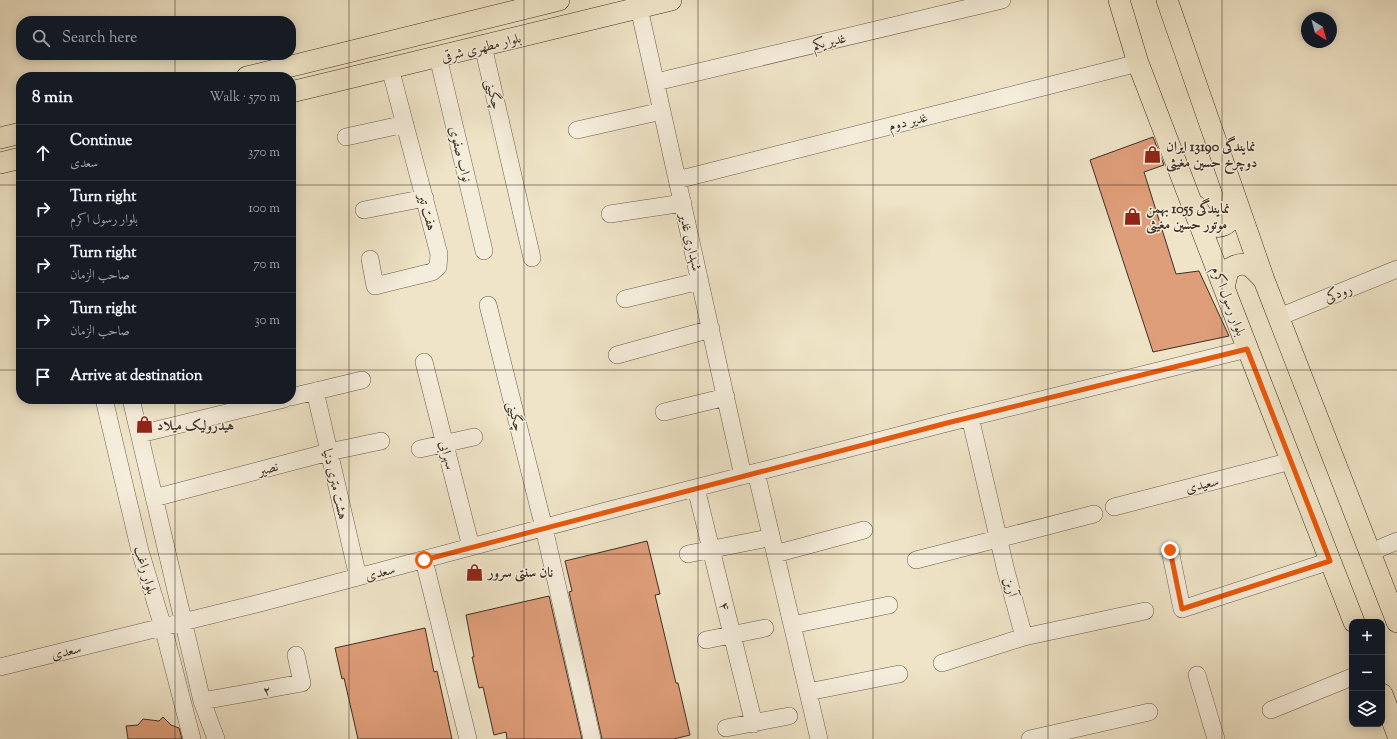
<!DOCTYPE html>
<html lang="en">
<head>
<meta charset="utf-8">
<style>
  :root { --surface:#171b24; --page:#20242c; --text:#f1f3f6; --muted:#9ea1a6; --line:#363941 }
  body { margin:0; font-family:"Sorts Mill Goudy",Amiri,serif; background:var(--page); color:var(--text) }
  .controls { position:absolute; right:12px; bottom:12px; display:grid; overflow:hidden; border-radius:8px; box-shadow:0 2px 10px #0003 }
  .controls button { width:36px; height:36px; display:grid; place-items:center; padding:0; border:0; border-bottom:1px solid var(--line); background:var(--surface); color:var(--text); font:20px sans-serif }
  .compass { position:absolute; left:1301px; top:12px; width:36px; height:36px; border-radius:50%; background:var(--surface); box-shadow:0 2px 10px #0003; rotate:144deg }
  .stop { position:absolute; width:12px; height:12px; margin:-9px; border:3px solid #ea580c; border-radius:50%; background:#fff }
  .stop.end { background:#ea580c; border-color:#fff; box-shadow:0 1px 4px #0008 }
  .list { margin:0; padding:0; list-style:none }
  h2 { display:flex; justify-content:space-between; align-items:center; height:52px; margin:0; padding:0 16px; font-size:17px }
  h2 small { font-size:13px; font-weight:400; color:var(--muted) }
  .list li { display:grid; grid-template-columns:26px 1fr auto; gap:12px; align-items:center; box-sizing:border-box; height:56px; padding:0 16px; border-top:1px solid var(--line) }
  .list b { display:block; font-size:15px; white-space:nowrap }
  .list p { margin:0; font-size:13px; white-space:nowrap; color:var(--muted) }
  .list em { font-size:13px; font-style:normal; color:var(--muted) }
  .icon { flex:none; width:22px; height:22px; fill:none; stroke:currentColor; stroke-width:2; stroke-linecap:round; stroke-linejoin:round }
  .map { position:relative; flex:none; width:1397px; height:739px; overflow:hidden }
  .search { position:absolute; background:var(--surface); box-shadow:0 2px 10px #0003; left:16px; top:16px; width:280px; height:44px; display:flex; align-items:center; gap:10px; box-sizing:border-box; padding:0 14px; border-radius:16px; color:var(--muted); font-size:15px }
  .panel { position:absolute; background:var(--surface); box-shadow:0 2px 10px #0003; left:16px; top:72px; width:280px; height:332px; border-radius:16px }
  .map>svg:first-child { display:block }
  .building { fill:#df9e7a; stroke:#3d3025 }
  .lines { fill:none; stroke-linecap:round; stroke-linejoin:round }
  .minor-casing { stroke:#6a5d4e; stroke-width:18 }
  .major-casing { stroke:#3d3025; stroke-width:22 }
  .minor { stroke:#f5eddb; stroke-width:17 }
  .major { stroke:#efe4c7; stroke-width:21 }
  .route { stroke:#ea580c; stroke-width:5 }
  .grid { fill:none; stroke:#3d3025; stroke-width:1; stroke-opacity:0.55 }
  .labels { text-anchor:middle; stroke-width:3; stroke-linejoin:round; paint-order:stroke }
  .street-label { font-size:14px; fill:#3d3025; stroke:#f5eddb }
  .poi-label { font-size:14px; font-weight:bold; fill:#3d3025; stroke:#f5eddb; text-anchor:start }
</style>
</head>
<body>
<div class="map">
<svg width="1397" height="739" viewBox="0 0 1397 739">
  <rect width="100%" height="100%" fill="#efe4c7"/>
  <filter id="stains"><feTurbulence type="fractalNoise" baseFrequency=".005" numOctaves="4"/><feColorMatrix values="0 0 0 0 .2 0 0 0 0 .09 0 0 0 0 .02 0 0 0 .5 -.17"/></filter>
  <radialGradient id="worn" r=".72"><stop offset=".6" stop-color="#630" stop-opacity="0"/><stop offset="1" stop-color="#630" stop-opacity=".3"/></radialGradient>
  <path class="building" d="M 1153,137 L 1164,165 L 1144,172 L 1176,274 L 1199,271 L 1229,336 L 1153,352 L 1090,160 Z
    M 647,541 L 660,594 L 655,595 L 676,683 L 678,683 L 690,735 L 674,739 L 602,739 L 569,592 L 572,591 L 565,561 Z
    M 549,596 L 582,739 L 507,739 L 506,732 L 494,735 L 483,687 L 479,688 L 472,657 L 474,657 L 466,615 Z
    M 425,628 L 434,672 L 437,671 L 452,739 L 358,739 L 344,678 L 342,679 L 335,648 Z
    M 163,717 L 171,725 L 179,728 L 182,739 L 128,739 L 126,726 L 138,725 L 143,719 L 159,721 Z"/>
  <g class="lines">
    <defs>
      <path id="minor" d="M 639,8 L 743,476
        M 483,46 L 532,258
        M 438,57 L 484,251
        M 656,82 L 1002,0
        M 577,130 L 662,111
        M 346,137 L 405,124
        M 677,180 L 1138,63
        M 364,210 L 425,198
        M 610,214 L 683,203
        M 370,259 L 375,286 L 432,272 L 438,267 L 439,254 L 390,68
        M 625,299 L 700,281
        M 488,305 L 544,528 L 592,739
        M 1279,317 L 1397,269
        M 617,355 L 711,329
        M 424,362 L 471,547
        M 315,391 L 358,577
        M 291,397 L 362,380
        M 104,399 L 140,551 L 163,627 L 192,739
        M 131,399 L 202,701 L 216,739
        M 664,412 L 726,397
        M 970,417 L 1006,571 L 1024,637 L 1145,611
        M 140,434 L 284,399
        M 420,449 L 474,437
        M 756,472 L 819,739
        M 696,488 L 754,724
        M 154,498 L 329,452 L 381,441
        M 1114,507 L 1291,461
        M 1170,550 L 1182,609 L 1330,561
        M 1371,552 L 1397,541
        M 688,554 L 763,539
        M 775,554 L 864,530
        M 424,560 L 468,739
        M 916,560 L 1094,514
        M 792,625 L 889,605
        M 706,640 L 765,628
        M 942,663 L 1024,637
        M 0,667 L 264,602 L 606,511 L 947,423 L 1247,349
        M 1197,675 L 1216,739
        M 808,692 L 899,674
        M 202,701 L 302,683 L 296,655
        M 1271,710 L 1352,677
        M 726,728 L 789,716
        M 1030,739 L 1149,712"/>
      <path id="major" d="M 1119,0 L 1138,63 L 1224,288 L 1354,622
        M 1167,0 L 1264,280 L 1397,622
        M 247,77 L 559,0
        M 291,92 L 671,0
        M 0,138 L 21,133
        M 0,163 L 21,158
        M 1196,206 C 1201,215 1211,231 1224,225 C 1227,224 1229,221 1232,219 L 1233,193
        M 1224,288 L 1228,270 C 1245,258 1252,266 1264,280
        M 1382,694 L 1397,733"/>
    </defs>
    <use href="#minor" class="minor-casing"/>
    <use href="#major" class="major-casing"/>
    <use href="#minor" class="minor"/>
    <use href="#major" class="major"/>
  </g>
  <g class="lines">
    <path class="route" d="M 424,560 L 947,423 L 1247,349 L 1330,561 L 1182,609 L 1170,550"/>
  </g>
  <path class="grid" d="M 175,0 L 175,21M 349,0 L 349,739M 524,0 L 524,739M 698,0 L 698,739M 873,0 L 873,739M 1048,0 L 1048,739M 1222,0 L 1222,739M 175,55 L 175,77M 0,185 L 21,185M 291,185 L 1397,185M 0,370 L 21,370M 291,370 L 1397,370M 175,399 L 175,739M 0,554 L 1397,554"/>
  <defs>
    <symbol id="shop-bare" viewBox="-9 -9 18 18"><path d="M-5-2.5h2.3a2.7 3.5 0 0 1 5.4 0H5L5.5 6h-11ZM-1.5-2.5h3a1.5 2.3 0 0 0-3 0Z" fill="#8f2418" stroke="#f5eddb" stroke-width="2.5" paint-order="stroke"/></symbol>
  </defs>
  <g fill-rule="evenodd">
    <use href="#shop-bare" x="1140" y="142" width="25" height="25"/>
    <use href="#shop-bare" x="1120" y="204" width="25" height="25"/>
    <use href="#shop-bare" x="132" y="412" width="25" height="25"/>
    <use href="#shop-bare" x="462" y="560" width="25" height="25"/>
  </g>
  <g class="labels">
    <g class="street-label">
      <text transform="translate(829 41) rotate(-13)" y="5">غدیر یکم</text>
      <text transform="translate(481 47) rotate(-14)" y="5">بلوار مطهری شرقی</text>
      <text transform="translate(494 94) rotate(77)" y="5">چگینی</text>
      <text transform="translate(908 121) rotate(-14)" y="5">غدیر دوم</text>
      <text transform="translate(461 154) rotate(76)" y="5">نواب صفوی</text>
      <text transform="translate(428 212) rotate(75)" y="5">هفت تیر</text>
      <text transform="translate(691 242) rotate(77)" y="5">شهداری غدیر</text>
      <text transform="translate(1338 293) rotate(-22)" y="5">رودکی</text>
      <text transform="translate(1229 301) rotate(69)" y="5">بلوار رسول اکرم</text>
      <text transform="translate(516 416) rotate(76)" y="5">چگینی</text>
      <text transform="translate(448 455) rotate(76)" y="5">سهرابی</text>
      <text transform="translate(268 468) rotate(-15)" y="5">نصیر</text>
      <text transform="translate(336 484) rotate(77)" y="5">هشت متری دنیا</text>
      <text transform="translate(1202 484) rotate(-14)" y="5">سعیدی</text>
      <text transform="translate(146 570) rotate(74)" y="5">بلوار راغب</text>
      <text transform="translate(380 572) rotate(-15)" y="5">سعدی</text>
      <text transform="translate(1011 587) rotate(75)" y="5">آرین</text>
      <text transform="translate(725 606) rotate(76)" y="5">۴</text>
      <text transform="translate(66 651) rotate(-14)" y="5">سعدی</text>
      <text transform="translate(267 690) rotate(-10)" y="5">۲</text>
    </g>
    <g class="poi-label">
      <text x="1166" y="151">نمایندگی 13190 ایران<tspan x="1166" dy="16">دوچرخ حسین مغیثی</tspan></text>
      <text x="1146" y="213">نمایندگی 1055 بهمن<tspan x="1146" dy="16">موتور حسین مغیثی</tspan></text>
      <text x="157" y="430">هیدرولیک میلاد</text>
      <text x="488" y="577">نان سنتی سرور</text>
    </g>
  </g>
  <rect width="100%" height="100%" filter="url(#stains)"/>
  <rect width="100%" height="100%" fill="url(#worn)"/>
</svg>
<div class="controls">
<button>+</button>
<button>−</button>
<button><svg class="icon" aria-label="layers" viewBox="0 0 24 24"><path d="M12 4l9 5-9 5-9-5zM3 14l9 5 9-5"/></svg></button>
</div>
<svg class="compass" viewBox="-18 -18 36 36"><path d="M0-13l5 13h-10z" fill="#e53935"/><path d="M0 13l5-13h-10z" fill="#9ea1a6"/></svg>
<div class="stop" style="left:424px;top:560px"></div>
<div class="stop end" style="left:1170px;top:550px"></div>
<div class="search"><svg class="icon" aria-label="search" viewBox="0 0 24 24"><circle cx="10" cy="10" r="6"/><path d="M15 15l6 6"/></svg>Search here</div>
<section class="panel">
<h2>8 min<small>Walk · 570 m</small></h2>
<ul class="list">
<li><svg class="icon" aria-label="ahead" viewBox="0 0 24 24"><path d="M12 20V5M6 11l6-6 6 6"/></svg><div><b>Continue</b><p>سعدی</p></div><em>370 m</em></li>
<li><svg class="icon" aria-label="right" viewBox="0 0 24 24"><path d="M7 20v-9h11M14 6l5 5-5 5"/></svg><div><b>Turn right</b><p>بلوار رسول اکرم</p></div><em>100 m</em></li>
<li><svg class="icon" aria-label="right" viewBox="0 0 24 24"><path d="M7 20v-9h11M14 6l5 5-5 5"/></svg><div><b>Turn right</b><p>صاحب الزمان</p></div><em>70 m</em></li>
<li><svg class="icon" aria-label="right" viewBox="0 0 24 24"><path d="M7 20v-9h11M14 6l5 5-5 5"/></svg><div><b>Turn right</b><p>صاحب الزمان</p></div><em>30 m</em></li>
<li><svg class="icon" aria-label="arrive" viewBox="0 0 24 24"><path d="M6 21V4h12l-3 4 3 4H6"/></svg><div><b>Arrive at destination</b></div></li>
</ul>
</section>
</div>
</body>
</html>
